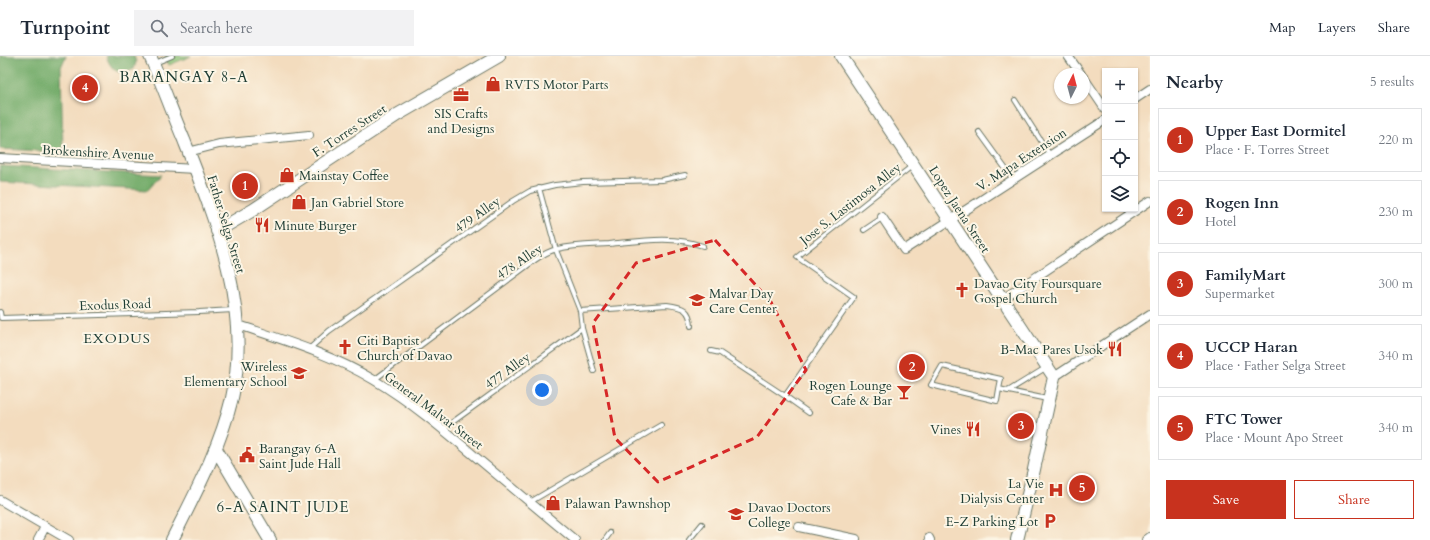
<!DOCTYPE html>
<html lang="en">
<head>
<meta charset="utf-8">
<style>
  :root { --surface:#fff; --page:#f2f2f3; --text:#1f2937; --muted:#747a83; --line:#e0e1e3; --accent:#c8321e }
  body { margin:0; font-family:Cardo,serif; background:var(--page); color:var(--text) }
  .controls { position:absolute; right:12px; top:12px; display:grid; overflow:hidden; border-radius:0px; box-shadow:0 1px 3px #0004 }
  .controls button { width:36px; height:36px; display:grid; place-items:center; padding:0; border:0; border-bottom:1px solid var(--line); background:var(--surface); color:var(--text); font:20px sans-serif }
  .compass { position:absolute; left:1054px; top:12px; width:36px; height:36px; border-radius:50%; background:var(--surface); box-shadow:0 1px 3px #0004; rotate:6deg }
  .you { position:absolute; left:542px; top:334px; width:14px; height:14px; margin:-10px; border:3px solid #fff; border-radius:50%; background:#1a73e8; box-shadow:0 0 0 6px #1a73e833 }
  .badge { display:grid; place-items:center; width:26px; height:26px; border-radius:50%; background:var(--accent); color:#fff; font-size:13px; font-weight:700 }
  .pin { position:absolute; translate:-50% -50%; border:2px solid #fff; box-shadow:0 1px 4px #0006 }
  .list { margin:0; padding:0; list-style:none }
  h2 { display:flex; justify-content:space-between; align-items:center; height:52px; margin:0; padding:0 16px; font-size:17px }
  h2 small { font-size:13px; font-weight:400; color:var(--muted) }
  .list li { display:grid; grid-template-columns:26px 1fr auto; gap:12px; align-items:center; box-sizing:border-box; height:64px; margin:0 8px 8px; padding:0 8px; border:1px solid var(--line); border-radius:0px }
  .list b { display:block; font-size:15px; white-space:nowrap }
  .list p { margin:0; font-size:13px; white-space:nowrap; color:var(--muted) }
  .list em { font-size:13px; font-style:normal; color:var(--muted) }
  .actions { display:flex; gap:8px; padding:12px 16px }
  .actions a { flex:1; padding:9px 0; border:1px solid var(--accent); border-radius:0px; text-align:center; font-size:14px; color:var(--accent) }
  .actions .main { background:var(--accent); color:#fff }
  .icon { flex:none; width:22px; height:22px; fill:none; stroke:currentColor; stroke-width:2; stroke-linecap:round; stroke-linejoin:round }
  .map { position:relative; flex:none; width:1150px; height:484px; overflow:hidden }
  header { display:flex; align-items:center; gap:24px; box-sizing:border-box; height:56px; padding:0 20px; background:var(--surface); border-bottom:1px solid var(--line) }
  header strong { font-size:19px }
  nav { display:flex; gap:22px; margin-inline-start:auto; font-size:14px }
  .search { width:280px; height:36px; background:var(--page); display:flex; align-items:center; gap:10px; box-sizing:border-box; padding:0 14px; border-radius:0px; color:var(--muted); font-size:15px }
  main { display:flex }
  aside { flex:1; background:var(--surface) }
  .map>svg:first-child { display:block }
  .green { fill:#8ec679; stroke:#568256 }
  .forest { fill:#72ab69; stroke:#48744e }
  .lines { fill:none; stroke-linecap:round; stroke-linejoin:round }
  .lane-casing { stroke:#697564; stroke-width:6 }
  .street-casing { stroke:#697564; stroke-width:10 }
  .secondary-casing { stroke:#697564; stroke-width:14 }
  .lane { stroke:#fff; stroke-width:4 }
  .street { stroke:#fff; stroke-width:8 }
  .secondary { stroke:#fff; stroke-width:12 }
  .marked { fill:none; stroke:#d62828; stroke-width:3; stroke-dasharray:8 5; stroke-linejoin:round }
  .labels { text-anchor:middle; stroke-width:4; stroke-linejoin:round; paint-order:stroke }
  .poi-label { font-size:13px; fill:#1f3d34; stroke:#fcf5e5; text-anchor:start }
  .street-label { font-size:13px; fill:#1f3d34; stroke:#fcf5e5 }
  .neighbourhood-label { font-size:14px; letter-spacing:1px; fill:#1f3d34; stroke:#fcf5e5 }
  .quarter-label { font-size:15px; letter-spacing:1px; fill:#1f3d34; stroke:#fcf5e5 }
</style>
</head>
<body>
<header>
<strong>Turnpoint</strong>
<div class="search"><svg class="icon" aria-label="search" viewBox="0 0 24 24"><circle cx="10" cy="10" r="6"/><path d="M15 15l6 6"/></svg>Search here</div>
<nav><a>Map</a><a>Layers</a><a>Share</a></nav>
</header>
<main>
<div class="map">
<svg width="1150" height="484" viewBox="0 0 1150 484">
  <rect width="100%" height="100%" fill="#fcf5e5"/>
  <filter id="ink" filterUnits="userSpaceOnUse"><feTurbulence type="fractalNoise" baseFrequency=".025" numOctaves="2"/><feDisplacementMap in="SourceGraphic" scale="8" xChannelSelector="R" yChannelSelector="G"/><feConvolveMatrix kernelMatrix="1 2 1 2 8 2 1 2 1" color-interpolation-filters="sRGB"/></filter>
  <filter id="wash" filterUnits="userSpaceOnUse"><feTurbulence type="fractalNoise" baseFrequency=".012" numOctaves="4" result="noise"/><feDisplacementMap in="SourceGraphic" scale="16" xChannelSelector="R" yChannelSelector="G"/><feGaussianBlur stdDeviation="0.9" result="paint"/><feColorMatrix in="noise" values="0 0 0 0 0 0 0 0 0 0 0 0 0 0 0 0 0 1.4 0 .05"/><feComposite in="paint" operator="in"/></filter>
  <g filter="url(#wash)">
    <rect width="100%" height="100%" fill="#f3dcbe"/>
    <path class="green" d="M 165,0 L 191,0 L 169,9 Z"/>
    <path class="forest" d="M 0,0 L 66,0 L 61,11 L 63,96 L 0,93 Z
      M 106,0 L 134,0 L 136,6 L 134,13 C 118,20 112,15 106,0 Z
      M 0,110 L 161,119 L 148,134 L 0,126 Z"/>
  </g>
  <g filter="url(#ink)">
    <g class="lines">
      <defs>
        <path id="lane" d="M 155,7 L 172,0
          M 1015,44 L 1050,99
          M 979,76 L 1013,123
          M 539,132 L 556,194 L 580,255 L 582,272 L 594,315
          M 864,174 L 882,162
          M 580,255 L 667,249 C 683,251 690,253 691,270
          M 0,256 L 1,262 L 199,256 L 233,254
          M 309,293 L 329,275 L 513,145 L 530,135 L 555,129 L 583,126 L 662,124 L 685,119
          M 711,295 L 720,297 L 785,340 L 809,357
          M 374,324 L 535,204 C 542,199 549,195 557,193 C 574,189 592,189 609,188 C 640,185 673,179 703,190
          M 999,333 L 1001,323 L 942,310 L 931,329 L 997,345 L 999,333 L 1008,335 L 1047,311
          M 1009,335 L 1047,343
          M 785,340 L 854,241 L 797,201 L 912,110
          M 443,373 L 582,272
          M 530,446 L 661,369
          M 605,484 L 610,477
          M 689,484 L 702,468"/>
        <path id="street" d="M 1068,0 L 1081,18
          M 1084,22 L 1105,53
          M 1135,43 L 1150,33
          M 188,96 L 219,88 L 309,79
          M 0,102 L 195,113
          M 882,161 L 904,194 L 1105,64
          M 1003,243 L 1150,145
          M 236,268 C 283,284 331,298 374,324 C 411,346 444,374 477,402 C 510,430 543,457 575,484
          M 1054,321 L 1150,258
          M 0,444 L 69,484
          M 799,471 L 856,483 L 855,484
          M 929,482 L 930,484
          M 38,484 L 45,471
          M 1146,484 L 1150,481"/>
        <path id="secondary" d="M 150,0 C 162,27 172,56 184,84 C 216,165 252,254 232,342 C 220,392 195,438 172,484
          M 841,0 L 1054,321 L 1033,418 L 1017,484
          M 217,175 L 253,154 L 397,59 L 499,0
          M 216,393 L 270,484"/>
      </defs>
      <use href="#lane" class="lane-casing"/>
      <use href="#street" class="street-casing"/>
      <use href="#secondary" class="secondary-casing"/>
      <use href="#lane" class="lane"/>
      <use href="#street" class="street"/>
      <use href="#secondary" class="secondary"/>
    </g>
  </g>
  <path class="marked" d="M 715,184 L 771,246 L 806,314 L 757,381 L 658,426 L 615,382 L 593,267 L 636,207 Z"/>
  <defs>
    <symbol id="shop-bare" viewBox="-9 -9 18 18"><path d="M-5-2.5h2.3a2.7 3.5 0 0 1 5.4 0H5L5.5 6h-11ZM-1.5-2.5h3a1.5 2.3 0 0 0-3 0Z" fill="#c8321e" stroke="#fcf5e5" stroke-width="2.5" paint-order="stroke"/></symbol>
    <symbol id="office-bare" viewBox="-9 -9 18 18"><path d="M-6-3h4V-5.5h4V-3h4V5H-6ZM-1-4.5V-3h2v-1.5ZM-6 0V1H6V0Z" fill="#c8321e" stroke="#fcf5e5" stroke-width="2.5" paint-order="stroke"/></symbol>
    <symbol id="restaurant-bare" viewBox="-9 -9 18 18"><path d="M-5-6h1v4h1v-4h1v4h1v-4h1v5L-1.5 .5V6h-2V.5L-5-1ZM5-6V6H3V1.5H1.5Q1.5-4 5-6Z" fill="#c8321e" stroke="#fcf5e5" stroke-width="2.5" paint-order="stroke"/></symbol>
    <symbol id="church-bare" viewBox="-9 -9 18 18"><path d="M-1.2-6h2.4v3.5h3.3v2.4h-3.3V6h-2.4V-.1h-3.3v-2.4h3.3Z" fill="#c8321e" stroke="#fcf5e5" stroke-width="2.5" paint-order="stroke"/></symbol>
    <symbol id="school-bare" viewBox="-9 -9 18 18"><path d="M0-5L7-2L0 1L-7-2ZM-4 1L0 2.5L4 1V4Q0 6-4 4Z" fill="#c8321e" stroke="#fcf5e5" stroke-width="2.5" paint-order="stroke"/></symbol>
    <symbol id="bar-bare" viewBox="-9 -9 18 18"><path d="M-6-5H6L.8 .8V4.5H3.5V6h-7V4.5H-.8V.8Z" fill="#c8321e" stroke="#fcf5e5" stroke-width="2.5" paint-order="stroke"/></symbol>
    <symbol id="civic-bare" viewBox="-9 -9 18 18"><path d="M-.6-6.5H3V-4.5H.6V-3L4-1V1h2V6H-6V1h2V-1L-.6-3ZM-1.2 2.5V6h2.4V2.5Z" fill="#c8321e" stroke="#fcf5e5" stroke-width="2.5" paint-order="stroke"/></symbol>
    <symbol id="hospital-bare" viewBox="-9 -9 18 18"><path d="M-5-5h3v3.5h4V-5h3V5h-3V1.5h-4V5h-3Z" fill="#c8321e" stroke="#fcf5e5" stroke-width="2.5" paint-order="stroke"/></symbol>
    <symbol id="university-bare" viewBox="-9 -9 18 18"><path d="M0-5L7-2L0 1L-7-2ZM-4 1L0 2.5L4 1V4Q0 6-4 4Z" fill="#c8321e" stroke="#fcf5e5" stroke-width="2.5" paint-order="stroke"/></symbol>
    <symbol id="parking-bare" viewBox="-9 -9 18 18"><path d="M-3.5-5.5H1a3.5 3.5 0 0 1 0 7H-1V5.5H-3.5ZM-1-3.4V-.6H.8a1.4 1.4 0 0 0 0-2.8Z" fill="#c8321e" stroke="#fcf5e5" stroke-width="2.5" paint-order="stroke"/></symbol>
  </defs>
  <g fill-rule="evenodd">
    <use href="#shop-bare" x="482" y="17" width="22" height="22"/>
    <use href="#office-bare" x="450" y="28" width="22" height="22"/>
    <use href="#shop-bare" x="276" y="108" width="22" height="22"/>
    <use href="#shop-bare" x="288" y="135" width="22" height="22"/>
    <use href="#restaurant-bare" x="251" y="158" width="22" height="22"/>
    <use href="#church-bare" x="951" y="223" width="22" height="22"/>
    <use href="#school-bare" x="686" y="233" width="22" height="22"/>
    <use href="#church-bare" x="334" y="280" width="22" height="22"/>
    <use href="#restaurant-bare" x="1104" y="282" width="22" height="22"/>
    <use href="#school-bare" x="288" y="306" width="22" height="22"/>
    <use href="#bar-bare" x="893" y="325" width="22" height="22"/>
    <use href="#restaurant-bare" x="962" y="362" width="22" height="22"/>
    <use href="#civic-bare" x="236" y="388" width="22" height="22"/>
    <use href="#hospital-bare" x="1045" y="423" width="22" height="22"/>
    <use href="#shop-bare" x="542" y="436" width="22" height="22"/>
    <use href="#university-bare" x="725" y="447" width="22" height="22"/>
    <use href="#parking-bare" x="1039" y="454" width="22" height="22"/>
  </g>
  <g class="labels">
    <g class="poi-label">
      <text x="505" y="33">RVTS Motor Parts</text>
      <text x="461" y="62" text-anchor="middle">SIS Crafts<tspan x="461" dy="15">and Designs</tspan></text>
      <text x="299" y="124">Mainstay Coffee</text>
      <text x="311" y="151">Jan Gabriel Store</text>
      <text x="274" y="174">Minute Burger</text>
      <text x="974" y="232">Davao City Foursquare<tspan x="974" dy="15">Gospel Church</tspan></text>
      <text x="709" y="242">Malvar Day<tspan x="709" dy="15">Care Center</tspan></text>
      <text x="357" y="289">Citi Baptist<tspan x="357" dy="15">Church of Davao</tspan></text>
      <text x="1103" y="298" text-anchor="end">B-Mac Pares Usok</text>
      <text x="287" y="315" text-anchor="end">Wireless<tspan x="287" dy="15">Elementary School</tspan></text>
      <text x="892" y="334" text-anchor="end">Rogen Lounge<tspan x="892" dy="15">Cafe &amp; Bar</tspan></text>
      <text x="961" y="378" text-anchor="end">Vines</text>
      <text x="259" y="397">Barangay 6-A<tspan x="259" dy="15">Saint Jude Hall</tspan></text>
      <text x="1044" y="432" text-anchor="end">La Vie<tspan x="1044" dy="15">Dialysis Center</tspan></text>
      <text x="565" y="452">Palawan Pawnshop</text>
      <text x="748" y="456">Davao Doctors<tspan x="748" dy="15">College</tspan></text>
      <text x="1038" y="470" text-anchor="end">E-Z Parking Lot</text>
    </g>
    <g class="street-label">
      <text transform="translate(349 74) rotate(-33)" y="5">F. Torres Street</text>
      <text transform="translate(98 96) rotate(3)" y="5">Brokenshire Avenue</text>
      <text transform="translate(1021 103) rotate(-33)" y="5">V. Mapa Extension</text>
      <text transform="translate(850 147) rotate(-38)" y="5">Jose S. Lastimosa Alley</text>
      <text transform="translate(960 153) rotate(57)" y="5">Lopez Jaena Street</text>
      <text transform="translate(477 158) rotate(-35)" y="5">479 Alley</text>
      <text transform="translate(227 168) rotate(73)" y="5">Father Selga Street</text>
      <text transform="translate(519 205) rotate(-34)" y="5">478 Alley</text>
      <text transform="translate(115 248) rotate(-2)" y="5">Exodus Road</text>
      <text transform="translate(507 314) rotate(-36)" y="5">477 Alley</text>
      <text transform="translate(434 354) rotate(37)" y="5">General Malvar Street</text>
    </g>
    <g class="neighbourhood-label">
      <text x="117" y="287">EXODUS</text>
    </g>
    <g class="quarter-label">
      <text x="184" y="26">BARANGAY 8-A</text>
      <text x="283" y="456">6-A SAINT JUDE</text>
    </g>
  </g>
</svg>
<div class="controls">
<button>+</button>
<button>−</button>
<button><svg class="icon" aria-label="locate" viewBox="0 0 24 24"><circle cx="12" cy="12" r="6"/><path d="M12 2v4M12 18v4M2 12h4M18 12h4"/></svg></button>
<button><svg class="icon" aria-label="layers" viewBox="0 0 24 24"><path d="M12 4l9 5-9 5-9-5zM3 14l9 5 9-5"/></svg></button>
</div>
<svg class="compass" viewBox="-18 -18 36 36"><path d="M0-13l5 13h-10z" fill="#e53935"/><path d="M0 13l5-13h-10z" fill="#747a83"/></svg>
<div class="you"></div>
<div class="pin badge" style="left:245px;top:130px">1</div>
<div class="pin badge" style="left:912px;top:311px">2</div>
<div class="pin badge" style="left:1021px;top:370px">3</div>
<div class="pin badge" style="left:85px;top:32px">4</div>
<div class="pin badge" style="left:1082px;top:432px">5</div>
</div>
<aside>
<h2>Nearby<small>5 results</small></h2>
<ul class="list">
<li><span class="badge">1</span><div><b>Upper East Dormitel</b><p>Place · F. Torres Street</p></div><em>220 m</em></li>
<li><span class="badge">2</span><div><b>Rogen Inn</b><p>Hotel</p></div><em>230 m</em></li>
<li><span class="badge">3</span><div><b>FamilyMart</b><p>Supermarket</p></div><em>300 m</em></li>
<li><span class="badge">4</span><div><b>UCCP Haran</b><p>Place · Father Selga Street</p></div><em>340 m</em></li>
<li><span class="badge">5</span><div><b>FTC Tower</b><p>Place · Mount Apo Street</p></div><em>340 m</em></li>
</ul>
<div class="actions"><a class="main">Save</a><a>Share</a></div>
</aside>
</main>
</body>
</html>
